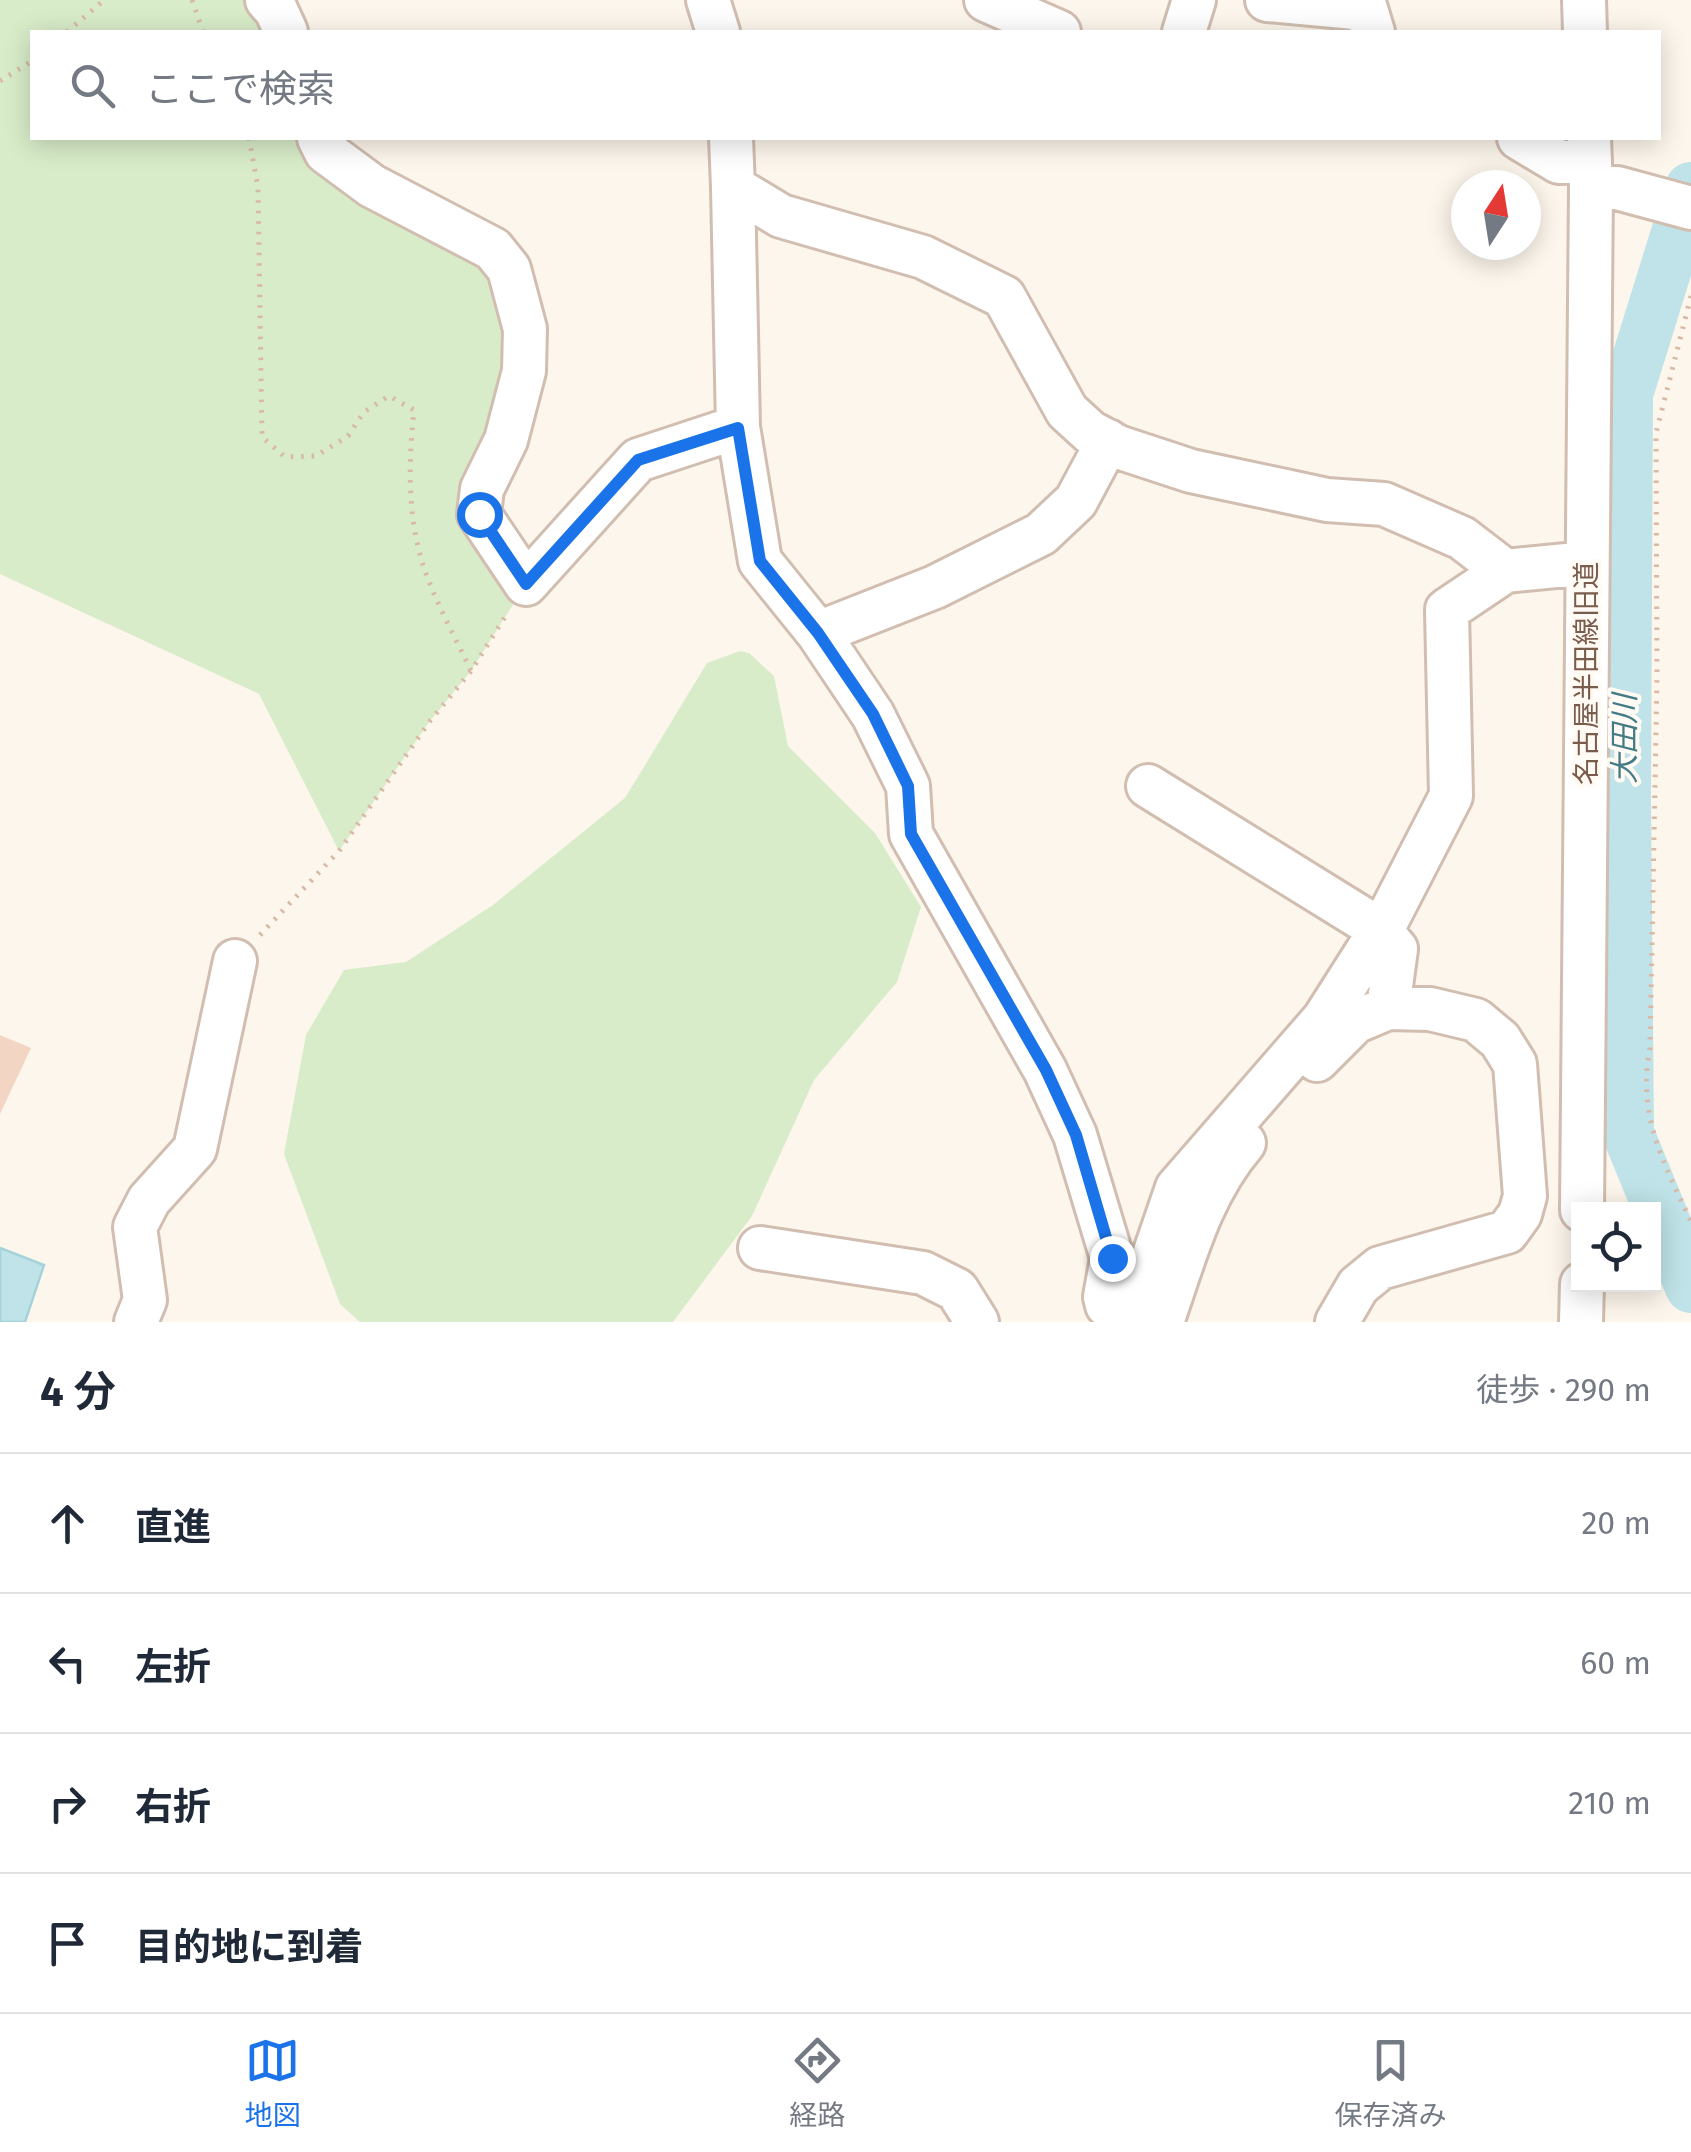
<!DOCTYPE html>
<html lang="ja">
<head>
<meta charset="utf-8">
<style>
  :root { --surface:#fff; --page:#f2f2f3; --text:#1f2937; --muted:#747a83; --line:#e0e1e3; --accent:#1a73e8 }
  body { margin:0; font-family:"Fira Sans","Noto Sans JP",sans-serif; background:var(--page); color:var(--text) }
  .controls { position:absolute; right:30px; bottom:30px; display:grid; overflow:hidden; border-radius:0px; box-shadow:0 5px 25px #0003 }
  .controls button { width:90px; height:90px; display:grid; place-items:center; padding:0; border:0; border-bottom:2px solid var(--line); background:var(--surface); color:var(--text); font:50px sans-serif }
  .compass { position:absolute; left:1451px; top:170px; width:90px; height:90px; border-radius:50%; background:var(--surface); box-shadow:0 5px 25px #0003; rotate:12deg }
  .stop { position:absolute; width:30px; height:30px; margin:-22px; border:8px solid #1a73e8; border-radius:50%; background:#fff }
  .stop.end { background:#1a73e8; border-color:#fff; box-shadow:0 2px 10px #0008 }
  .list { margin:0; padding:0; list-style:none }
  h2 { display:flex; justify-content:space-between; align-items:center; height:130px; margin:0; padding:0 40px; font-size:42px }
  h2 small { font-size:32px; font-weight:400; color:var(--muted) }
  .list li { display:grid; grid-template-columns:65px 1fr auto; gap:30px; align-items:center; box-sizing:border-box; height:140px; padding:0 40px; border-top:2px solid var(--line) }
  .list b { display:block; font-size:38px; white-space:nowrap }
  .list em { font-size:32px; font-style:normal; color:var(--muted) }
  .icon { flex:none; width:55px; height:55px; fill:none; stroke:currentColor; stroke-width:2; stroke-linecap:round; stroke-linejoin:round }
  .map { position:relative; flex:none; width:1691px; height:1322px; overflow:hidden }
  .search { position:absolute; background:var(--surface); box-shadow:0 5px 25px #0003; left:30px; right:30px; top:30px; height:110px; display:flex; align-items:center; gap:25px; box-sizing:border-box; padding:0 35px; border-radius:0px; color:var(--muted); font-size:38px }
  .sheet { height:690px; background:var(--surface) }
  nav { display:flex; justify-content:space-around; align-items:center; box-sizing:border-box; height:140px; border-top:2px solid var(--line); background:var(--surface); font-size:28px; color:var(--muted) }
  nav a { display:grid; justify-items:center; gap:5px }
  nav .on { color:var(--accent) }
  .map>svg:first-child { display:block }
  .green { fill:#d8ecc9 }
  .water { fill:#bfe3e8; stroke:#a5d3da; stroke-width:2.5 }
  .lines { fill:none; stroke-linecap:round; stroke-linejoin:round }
  .river { stroke:#bfe3e8; stroke-width:52 }
  .building { fill:#f3d5c3 }
  .minor-casing { stroke:#d1beb0; stroke-width:48 }
  .path { stroke:#d9b8a5; stroke-width:5; stroke-dasharray:2.5 8; stroke-linecap:butt }
  .minor { stroke:#fff; stroke-width:42 }
  .route { stroke:#1a73e8; stroke-width:12 }
  .labels { text-anchor:middle; stroke-width:8; stroke-linejoin:round; paint-order:stroke }
  .street-label { font-size:28px; fill:#7a5c4d; stroke:#fffaf3 }
  .water-label { font-size:30px; font-style:italic; fill:#437c86; stroke:#fffaf3 }
</style>
</head>
<body>
<div class="map">
<svg width="1691" height="1322" viewBox="0 0 1691 1322">
  <rect width="100%" height="100%" fill="#fdf6ec"/>
  <path class="green" d="M 0,0 L 267,0 L 286,32 L 32,32 L 32,138 L 319,138 L 473,237 L 519,300 L 482,489 L 526,584 L 471,671 L 430,721 L 339,851 L 259,694 L 0,574 Z
    M 740,651 L 749,653 L 774,676 L 788,746 L 875,833 L 921,907 L 897,982 L 814,1080 L 752,1216 L 673,1322 L 360,1322 L 340,1304 L 284,1154 L 306,1035 L 344,970 L 406,962 L 493,905 L 625,798 L 707,663 Z"/>
  <path class="water" d="M 0,1248 L 44,1265 L 25,1322 L 0,1322 Z"/>
  <g class="lines">
    <path class="river" d="M 1691,188 L 1627,394 L 1625,797 L 1628,1133 L 1691,1287"/>
  </g>
  <path class="building" d="M 0,1035 L 31,1048 L 0,1114 Z"/>
  <g class="lines">
    <defs>
      <path id="minor" d="M 267,0 L 276,10 L 286,32
        M 708,0 L 718,32
        M 986,0 L 1059,32
        M 1267,0 L 1366,9 L 1373,32
        M 1584,0 L 1585,32
        M 1184,32 L 1194,0
        M 319,138 L 326,152 L 372,186 L 493,249 L 509,269 L 525,329 L 524,371 L 506,440 L 482,489 L 479,514 L 526,584 L 638,460 L 738,427
        M 731,138 L 733,187 L 781,216 L 923,257 L 1004,297 L 1067,411 L 1090,432 L 1118,447 L 1191,471 L 1327,500 L 1384,504 L 1462,538 L 1505,571
        M 1519,138 L 1559,162 L 1590,160
        M 733,187 L 738,427 L 760,561 L 818,633 L 873,715 L 908,786 L 911,834 L 1045,1070 L 1075,1135 L 1112,1258 L 1105,1297 L 1107,1305 L 1132,1319
        M 1591,188 L 1617,188 L 1691,208
        M 818,633 L 935,587 L 1041,534 L 1076,501 L 1108,441
        M 1148,786 L 1379,929 L 1396,949 L 1388,1008
        M 1317,1060 L 1355,1022 L 1388,1008 L 1430,1009 L 1476,1020 L 1500,1040 L 1515,1064 L 1525,1196 L 1520,1214 L 1507,1232 L 1380,1268 L 1358,1286 L 1337,1322
        M 1582,1210 L 1591,188 L 1589,138
        M 760,1248 L 923,1273 L 957,1290 L 977,1322
        M 136,1322 L 145,1300 L 135,1227 L 149,1200 L 195,1149 L 235,961
        M 1131,1322 L 1177,1188 L 1324,1019 L 1387,920 L 1451,796 L 1447,610 L 1505,571 L 1587,563
        M 1162,1322 C 1184,1260 1200,1194 1244,1143
        M 1581,1322 L 1582,1284"/>
    </defs>
    <use href="#minor" class="minor-casing"/>
    <path class="path" d="M 192,0 L 203,32
      M 67,32 L 104,0
      M 0,81 L 32,61
      M 249,138 L 258,187 L 262,437 L 285,457 L 316,456 L 348,436 L 364,412 L 389,396 L 414,410 C 408,467 407,525 428,579 C 440,610 457,641 471,671
      M 1691,296 L 1656,433 L 1657,678 L 1650,1048 C 1637,1114 1663,1163 1691,1221
      M 260,935 L 339,851 L 430,721 L 471,671 L 508,612"/>
    <use href="#minor" class="minor"/>
  </g>
  <g class="lines">
    <path class="route" d="M 479,514 L 526,584 L 638,460 L 738,428 L 760,561 L 818,633 L 873,714 L 908,786 L 911,834 L 1046,1070 L 1076,1135 L 1112,1258"/>
  </g>
  <g class="labels">
    <g class="street-label">
      <text transform="translate(1586 673) rotate(-90)" y="10">名古屋半田線旧道</text>
    </g>
    <g class="water-label">
      <text transform="translate(1625 739) rotate(-90)" y="10">大田川</text>
    </g>
  </g>
</svg>
<div class="controls">
<button><svg class="icon" aria-label="locate" viewBox="0 0 24 24"><circle cx="12" cy="12" r="6"/><path d="M12 2v4M12 18v4M2 12h4M18 12h4"/></svg></button>
</div>
<svg class="compass" viewBox="-18 -18 36 36"><path d="M0-13l5 13h-10z" fill="#e53935"/><path d="M0 13l5-13h-10z" fill="#747a83"/></svg>
<div class="stop" style="left:479px;top:514px"></div>
<div class="stop end" style="left:1112px;top:1258px"></div>
<div class="search"><svg class="icon" aria-label="search" viewBox="0 0 24 24"><circle cx="10" cy="10" r="6"/><path d="M15 15l6 6"/></svg>ここで検索</div>
</div>
<section class="sheet">
<h2>4 分<small>徒歩 · 290 m</small></h2>
<ul class="list">
<li><svg class="icon" aria-label="ahead" viewBox="0 0 24 24"><path d="M12 20V5M6 11l6-6 6 6"/></svg><div><b>直進</b></div><em>20 m</em></li>
<li><svg class="icon" aria-label="left" viewBox="0 0 24 24"><path d="M17 20v-9H6M10 6l-5 5 5 5"/></svg><div><b>左折</b></div><em>60 m</em></li>
<li><svg class="icon" aria-label="right" viewBox="0 0 24 24"><path d="M7 20v-9h11M14 6l5 5-5 5"/></svg><div><b>右折</b></div><em>210 m</em></li>
<li><svg class="icon" aria-label="arrive" viewBox="0 0 24 24"><path d="M6 21V4h12l-3 4 3 4H6"/></svg><div><b>目的地に到着</b></div></li>
</ul>
</section>
<nav>
<a class="on"><svg class="icon" aria-label="map" viewBox="0 0 24 24"><path d="M3 6l6-2 6 2 6-2v14l-6 2-6-2-6 2zM9 4v14M15 6v14"/></svg>地図</a>
<a><svg class="icon" aria-label="directions" viewBox="0 0 24 24"><path d="M12 3l9 9-9 9-9-9zM9 14v-3h6M13 9l2 2-2 2"/></svg>経路</a>
<a><svg class="icon" aria-label="saved" viewBox="0 0 24 24"><path d="M7 4h10v16l-5-4-5 4z"/></svg>保存済み</a>
</nav>
</body>
</html>
